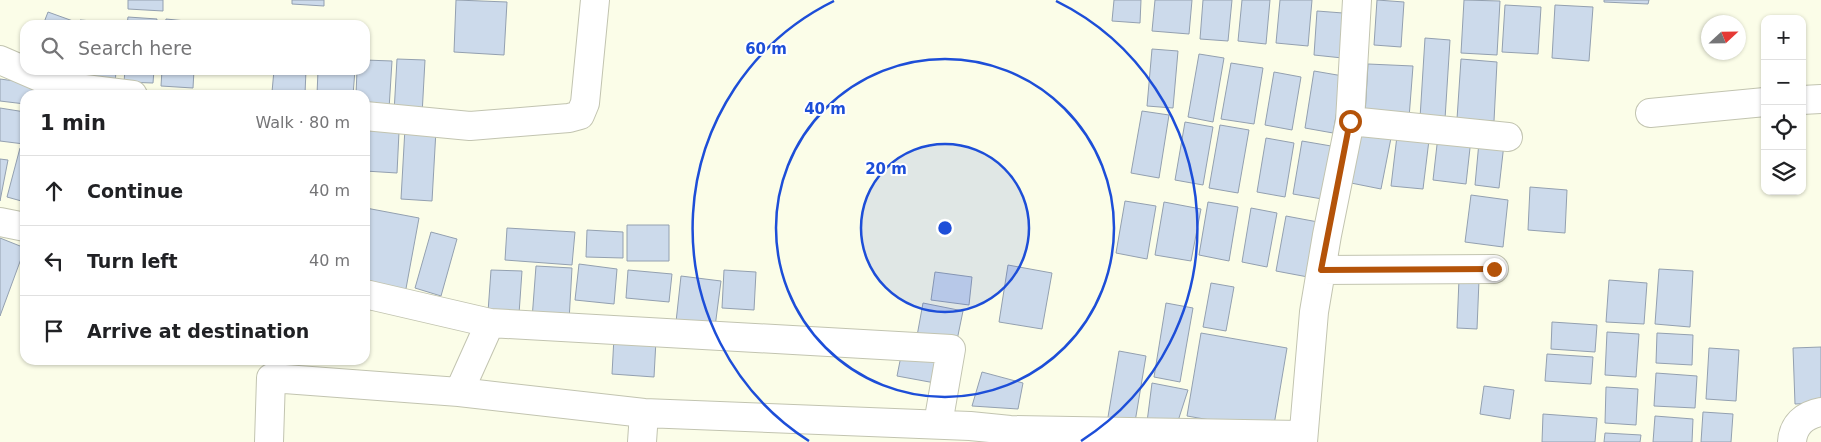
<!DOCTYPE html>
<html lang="en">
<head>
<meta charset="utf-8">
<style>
  :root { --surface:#fff; --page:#f6f6f6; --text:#202124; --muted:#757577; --line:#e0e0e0 }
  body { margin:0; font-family:"DejaVu Sans",sans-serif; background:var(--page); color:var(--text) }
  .controls { position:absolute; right:15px; top:15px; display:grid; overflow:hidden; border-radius:10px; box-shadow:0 1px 4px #0004 }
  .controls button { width:45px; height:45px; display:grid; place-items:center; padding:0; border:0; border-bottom:1px solid var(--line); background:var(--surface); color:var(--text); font:25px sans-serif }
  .compass { position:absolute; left:1701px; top:15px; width:45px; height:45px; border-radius:50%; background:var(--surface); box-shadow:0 1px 4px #0004; rotate:68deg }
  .stop { position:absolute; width:15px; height:15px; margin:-11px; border:4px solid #b45309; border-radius:50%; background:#fff }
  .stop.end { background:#b45309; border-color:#fff; box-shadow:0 1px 5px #0008 }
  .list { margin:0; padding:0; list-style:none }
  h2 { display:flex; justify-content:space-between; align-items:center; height:65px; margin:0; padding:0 20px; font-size:21px }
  h2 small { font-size:16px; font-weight:400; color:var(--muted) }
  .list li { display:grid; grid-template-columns:32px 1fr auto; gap:15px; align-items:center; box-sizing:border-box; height:70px; padding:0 20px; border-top:1px solid var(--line) }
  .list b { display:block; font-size:19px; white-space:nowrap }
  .list em { font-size:16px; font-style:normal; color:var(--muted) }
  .icon { flex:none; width:28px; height:28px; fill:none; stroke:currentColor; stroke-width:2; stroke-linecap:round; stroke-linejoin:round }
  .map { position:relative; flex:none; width:1821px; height:442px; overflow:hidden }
  .search { position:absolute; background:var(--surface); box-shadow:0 1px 4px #0004; left:20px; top:20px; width:350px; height:55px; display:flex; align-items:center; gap:12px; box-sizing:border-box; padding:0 18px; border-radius:15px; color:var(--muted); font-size:19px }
  .panel { position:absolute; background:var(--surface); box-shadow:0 1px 4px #0004; left:20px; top:90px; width:350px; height:275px; border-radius:15px }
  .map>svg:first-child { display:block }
  .building { fill:#ccdaeb; stroke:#93a0b0 }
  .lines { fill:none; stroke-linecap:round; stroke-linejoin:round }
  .street-casing { stroke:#c2c4b0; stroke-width:30 }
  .street { stroke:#fff; stroke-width:28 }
  .route { stroke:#b45309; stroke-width:6 }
  .ring { fill:none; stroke:#1d4ed8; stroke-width:2.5 }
  .centre { fill:#1d4ed8; stroke:#fff; stroke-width:2.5 }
  .ring-label { font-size:15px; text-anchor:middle; font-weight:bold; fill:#1d4ed8; stroke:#fff; stroke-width:4; stroke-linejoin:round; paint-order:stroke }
</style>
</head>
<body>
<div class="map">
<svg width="1821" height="442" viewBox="0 0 1821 442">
  <rect width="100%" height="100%" fill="#fbfde8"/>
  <path class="building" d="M 128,0 L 163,0 L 163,11 L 128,9 Z
    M 292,0 L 324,0 L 324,6 L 292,4 Z
    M 456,0 L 507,2 L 504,55 L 454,52 Z
    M 1114,0 L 1141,0 L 1140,23 L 1112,21 Z
    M 1155,0 L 1192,0 L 1189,34 L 1152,31 Z
    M 1203,0 L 1232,0 L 1228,41 L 1200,39 Z
    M 1242,0 L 1270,0 L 1266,44 L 1238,41 Z
    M 1280,0 L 1312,0 L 1308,46 L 1276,43 Z
    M 1377,0 L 1404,2 L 1401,47 L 1374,45 Z
    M 1464,0 L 1500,1 L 1497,55 L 1461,53 Z
    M 1604,0 L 1649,0 L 1648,4 L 1604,2 Z
    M 1505,5 L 1541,7 L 1538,54 L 1502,52 Z
    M 1555,5 L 1593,7 L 1589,61 L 1552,58 Z
    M 1317,11 L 1356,14 L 1352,59 L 1314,55 Z
    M 48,12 L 73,21 L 72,25 L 43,25 Z
    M 128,17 L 157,19 L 156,25 L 127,25 Z
    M 166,19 L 196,22 L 196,25 L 165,25 Z
    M 80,20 L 118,23 L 118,25 L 79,25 Z
    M 1425,38 L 1450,40 L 1445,119 L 1420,118 Z
    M 1152,49 L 1178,51 L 1173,108 L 1147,106 Z
    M 1199,54 L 1224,58 L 1213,122 L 1188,117 Z
    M 397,59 L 425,60 L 422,115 L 394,113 Z
    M 1461,59 L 1497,62 L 1494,121 L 1457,119 Z
    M 365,60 L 392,61 L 389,109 L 365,108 L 365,95 L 356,95 L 357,70 L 365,70 Z
    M 1231,63 L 1263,68 L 1254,124 L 1221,119 Z
    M 1368,64 L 1413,66 L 1409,118 L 1365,115 Z
    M 77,70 L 116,70 L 115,86 L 76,84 Z
    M 125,70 L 154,70 L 153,83 L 124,82 Z
    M 162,70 L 194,70 L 193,88 L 161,86 Z
    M 274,70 L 306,70 L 305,94 L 272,92 Z
    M 318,70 L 355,70 L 353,95 L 317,95 Z
    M 1314,71 L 1343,76 L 1333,133 L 1305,128 Z
    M 1274,72 L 1301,77 L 1292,130 L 1265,125 Z
    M 0,79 L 37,84 L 35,95 L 25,95 L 25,104 L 0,101 Z
    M 0,108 L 25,112 L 24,144 L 0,141 Z
    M 1142,111 L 1169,115 L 1159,178 L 1131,173 Z
    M 1185,122 L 1213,127 L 1203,185 L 1175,180 Z
    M 1220,125 L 1249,130 L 1238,193 L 1209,188 Z
    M 405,128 L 436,130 L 432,201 L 401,199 Z
    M 365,130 L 399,132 L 397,173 L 365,171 Z
    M 1355,132 L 1391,138 L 1381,189 L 1346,182 Z
    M 1397,136 L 1429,140 L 1423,189 L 1391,186 Z
    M 1438,136 L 1471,139 L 1466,184 L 1433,180 Z
    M 1266,138 L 1294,143 L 1285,197 L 1257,192 Z
    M 1302,141 L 1337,147 L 1328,200 L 1293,194 Z
    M 1479,142 L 1504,144 L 1499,188 L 1475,185 Z
    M 20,148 L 25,149 L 25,202 L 7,197 Z
    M 0,159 L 8,160 L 0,201 Z
    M 1530,187 L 1567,190 L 1565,233 L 1528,230 Z
    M 1471,195 L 1508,200 L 1503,247 L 1465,242 Z
    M 1125,201 L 1156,206 L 1147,259 L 1116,253 Z
    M 1164,202 L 1201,209 L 1191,261 L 1155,255 Z
    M 1208,202 L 1238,207 L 1229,261 L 1199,255 Z
    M 366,208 L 419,218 L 405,294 L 365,287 Z
    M 1251,208 L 1277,213 L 1267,267 L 1242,262 Z
    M 1286,216 L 1318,222 L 1308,277 L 1276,271 Z
    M 627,225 L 669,225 L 669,261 L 627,261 Z
    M 507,228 L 575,232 L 572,265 L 505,260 Z
    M 587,230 L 623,232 L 623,258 L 586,257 Z
    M 431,232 L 457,239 L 441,296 L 415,288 Z
    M 0,238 L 25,248 L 0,316 Z
    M 579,264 L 617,269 L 614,304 L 575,300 Z
    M 1008,265 L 1052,273 L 1042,329 L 999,322 Z
    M 536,266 L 572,268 L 569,321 L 532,319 Z
    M 1659,269 L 1693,271 L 1690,327 L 1655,324 Z
    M 491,270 L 522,271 L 519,314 L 488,312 Z
    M 628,270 L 672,274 L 669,302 L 626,298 Z
    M 724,270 L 756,272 L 754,310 L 722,308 Z
    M 935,272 L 972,277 L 969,305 L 931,300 Z
    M 681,276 L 721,281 L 715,327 L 676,322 Z
    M 1459,279 L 1479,280 L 1477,329 L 1457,328 Z
    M 1609,280 L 1647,283 L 1644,324 L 1606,322 Z
    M 1211,283 L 1234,287 L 1226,331 L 1203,327 Z
    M 923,303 L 963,311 L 956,345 L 917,336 Z
    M 1166,303 L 1193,308 L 1180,382 L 1154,377 Z
    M 1552,322 L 1597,325 L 1595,352 L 1551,349 Z
    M 1607,332 L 1639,334 L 1636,377 L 1605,375 Z
    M 1201,333 L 1287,348 L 1273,431 L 1187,416 Z
    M 1657,333 L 1693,335 L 1692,365 L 1656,363 Z
    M 614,337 L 656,340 L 654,377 L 612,374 Z
    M 1821,347 L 1821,403 L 1795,404 L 1793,348 Z
    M 1709,348 L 1739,350 L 1736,401 L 1706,399 Z
    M 1119,351 L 1146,356 L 1134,428 L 1107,423 Z
    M 1547,354 L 1593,357 L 1591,384 L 1545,381 Z
    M 901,356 L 939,363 L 935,383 L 897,376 Z
    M 982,372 L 1023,383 L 1018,409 L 972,406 Z
    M 1656,373 L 1697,376 L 1695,408 L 1654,406 Z
    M 1152,383 L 1188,390 L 1177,424 L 1147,422 Z
    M 1484,386 L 1514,390 L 1510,419 L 1480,414 Z
    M 1606,387 L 1638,389 L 1636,425 L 1605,423 Z
    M 1703,412 L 1733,414 L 1731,442 L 1701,442 Z
    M 1543,414 L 1597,418 L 1595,442 L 1542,442 Z
    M 1655,416 L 1693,419 L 1692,442 L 1653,442 Z
    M 1605,433 L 1641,435 L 1640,442 L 1604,442 Z"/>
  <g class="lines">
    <defs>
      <path id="street" d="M 0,60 L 60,86 L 133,95
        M 1802,100 L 1821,99
        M 1650,113 L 1765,102
        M 365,116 L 470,126 L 569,118 L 580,115 L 585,103 L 595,0
        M 1350,121 L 1508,137
        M 0,222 L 25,227
        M 1321,270 L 1494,269
        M 365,294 L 490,323 L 951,349 L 938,424
        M 459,392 L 490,323
        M 269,442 L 271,378 L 459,392 L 644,413 L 970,426 L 1010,430 L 1303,435
        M 642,442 L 644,413
        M 1303,442 L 1314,312 L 1327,235 L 1350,121 L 1357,0
        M 1792,442 C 1793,425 1804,415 1821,412"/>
    </defs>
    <use href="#street" class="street-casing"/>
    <use href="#street" class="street"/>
  </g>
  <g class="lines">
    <path class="route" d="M 1350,121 L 1321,270 L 1494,269"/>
  </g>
  <circle cx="945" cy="228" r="84" fill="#1d4ed8" fill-opacity=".12"/>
  <g class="ring">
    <circle cx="945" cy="228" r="84"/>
    <circle cx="945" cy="228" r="169"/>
    <path d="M809 441A253 253 0 0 1 834 1M1056 1A253 253 0 0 1 1081 441"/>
  </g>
  <circle cx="945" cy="228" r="8" class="centre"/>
  <g class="ring-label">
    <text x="766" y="54">60 m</text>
    <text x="825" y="114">40 m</text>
    <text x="886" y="174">20 m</text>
  </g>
</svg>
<div class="controls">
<button>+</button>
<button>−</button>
<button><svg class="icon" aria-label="locate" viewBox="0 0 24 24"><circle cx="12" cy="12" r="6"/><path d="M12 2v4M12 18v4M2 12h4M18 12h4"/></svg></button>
<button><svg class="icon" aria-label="layers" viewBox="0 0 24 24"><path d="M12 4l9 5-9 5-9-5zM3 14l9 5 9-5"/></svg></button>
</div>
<svg class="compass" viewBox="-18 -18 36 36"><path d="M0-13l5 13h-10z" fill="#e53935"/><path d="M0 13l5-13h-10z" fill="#757577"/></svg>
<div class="stop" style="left:1350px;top:121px"></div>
<div class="stop end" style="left:1494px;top:269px"></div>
<div class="search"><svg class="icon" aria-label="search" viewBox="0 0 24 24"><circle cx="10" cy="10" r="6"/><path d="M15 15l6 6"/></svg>Search here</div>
<section class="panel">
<h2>1 min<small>Walk · 80 m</small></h2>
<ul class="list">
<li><svg class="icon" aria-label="ahead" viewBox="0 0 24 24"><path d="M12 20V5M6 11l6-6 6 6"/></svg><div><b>Continue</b></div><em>40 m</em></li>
<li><svg class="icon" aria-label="left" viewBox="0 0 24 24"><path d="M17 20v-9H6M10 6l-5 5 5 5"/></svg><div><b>Turn left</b></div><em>40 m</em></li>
<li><svg class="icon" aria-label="arrive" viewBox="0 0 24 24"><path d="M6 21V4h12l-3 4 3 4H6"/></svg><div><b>Arrive at destination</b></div></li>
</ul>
</section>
</div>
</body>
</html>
